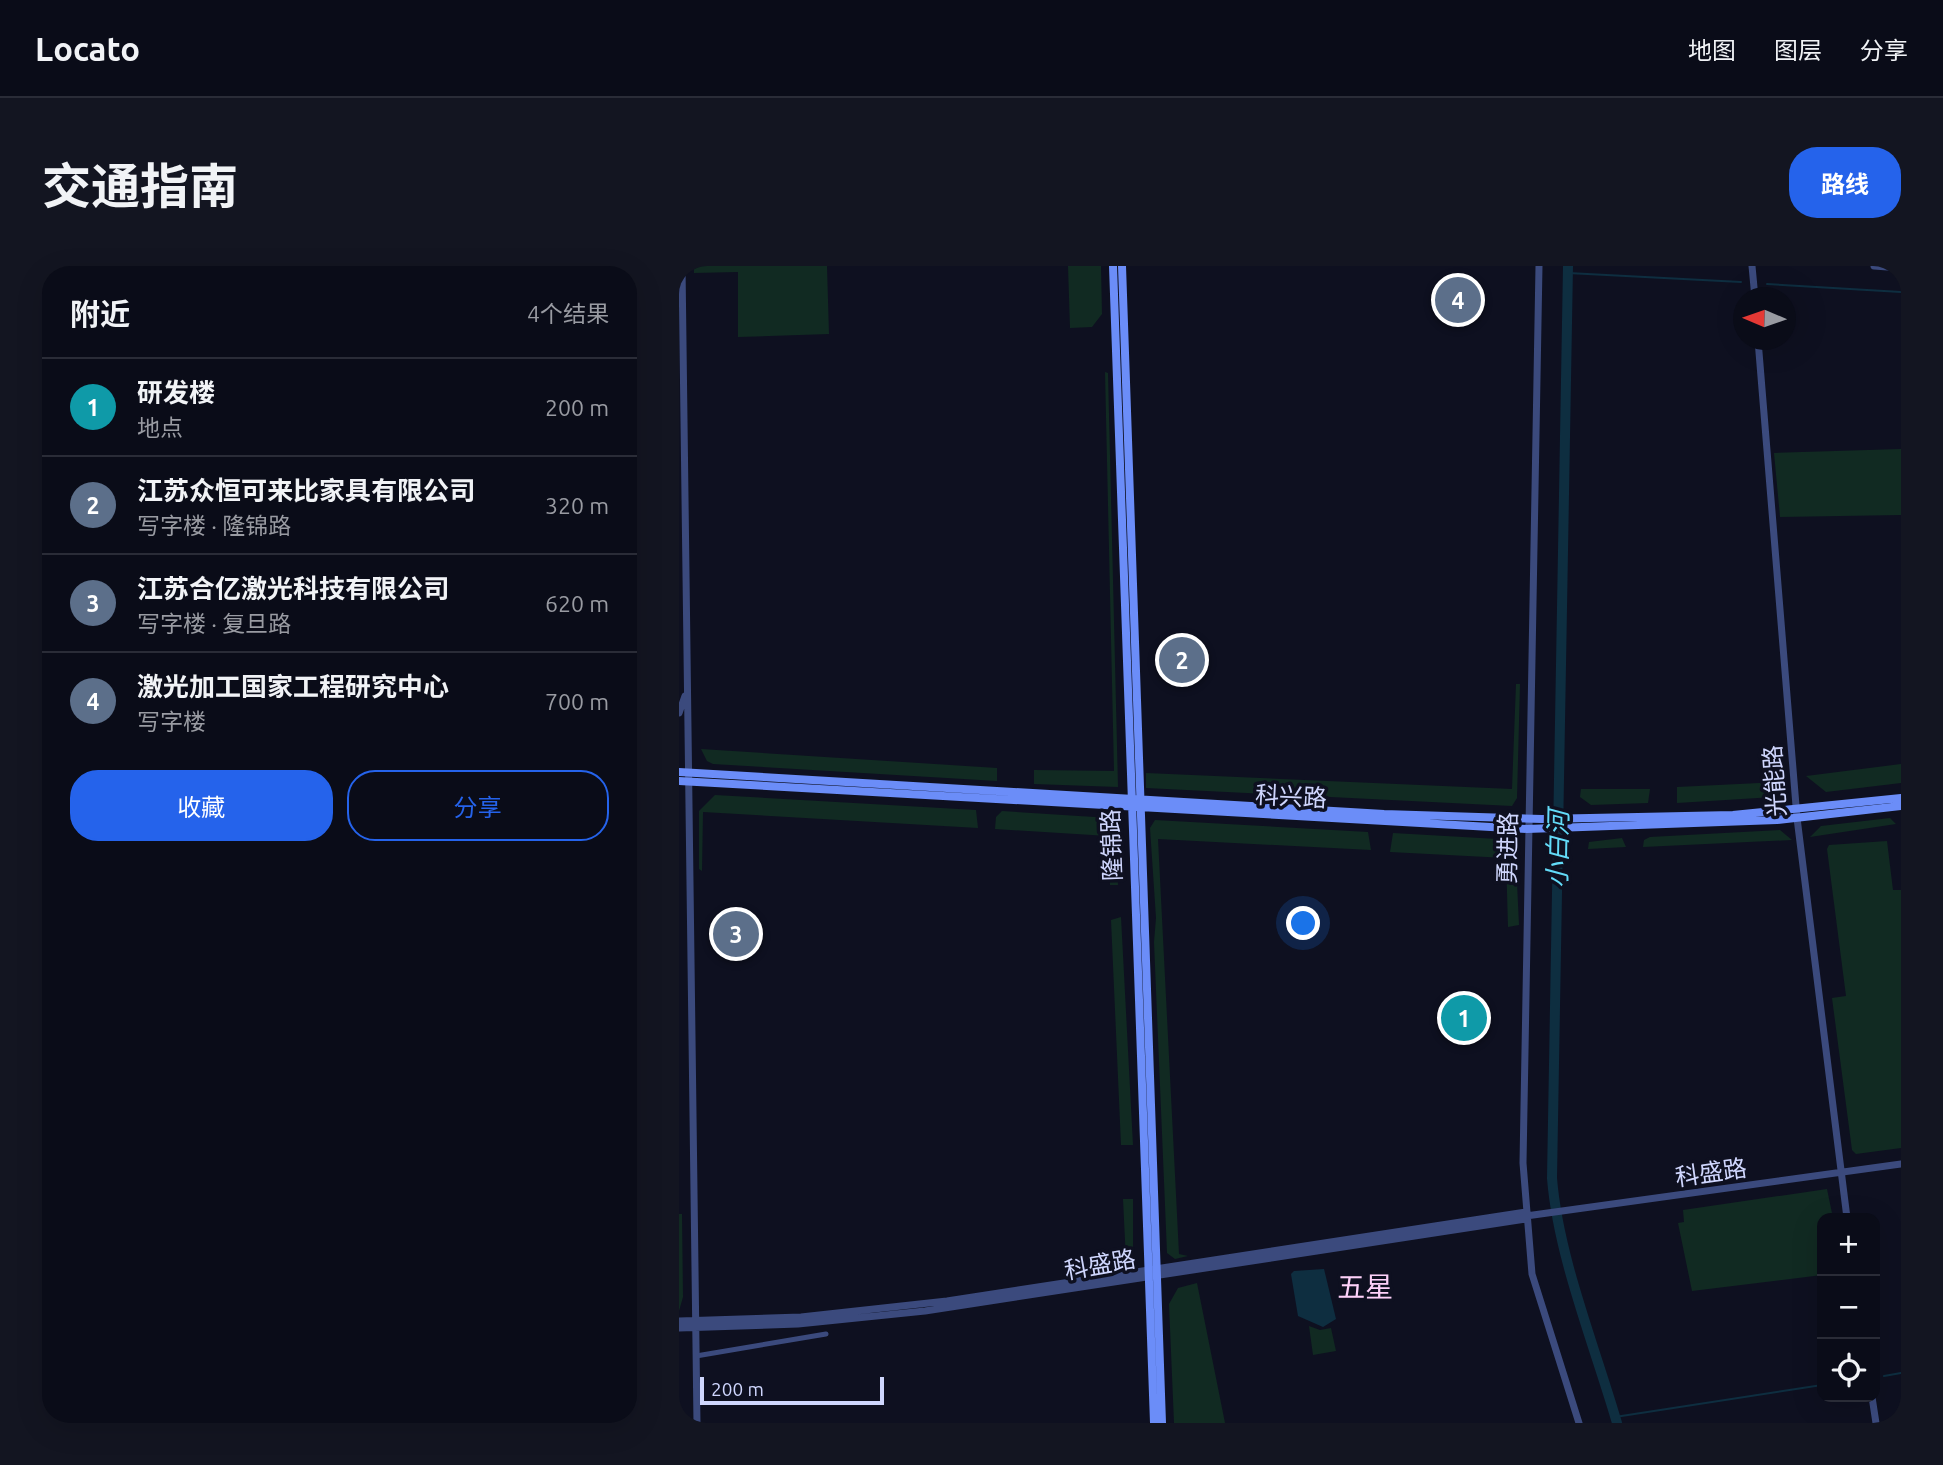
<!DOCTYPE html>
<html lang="zh">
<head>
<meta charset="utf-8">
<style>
  :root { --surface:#0a0c18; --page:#131521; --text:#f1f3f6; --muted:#999ba2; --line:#2a2c37; --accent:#2563eb }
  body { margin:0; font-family:Ubuntu,"Noto Sans SC",sans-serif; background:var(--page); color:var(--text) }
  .controls { position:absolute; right:21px; bottom:21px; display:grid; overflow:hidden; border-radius:14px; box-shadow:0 7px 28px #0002 }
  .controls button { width:63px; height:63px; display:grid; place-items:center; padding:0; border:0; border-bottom:2px solid var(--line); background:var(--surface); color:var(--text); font:35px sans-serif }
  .compass { position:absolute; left:1054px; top:21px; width:63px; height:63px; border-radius:50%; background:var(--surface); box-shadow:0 7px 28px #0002; rotate:272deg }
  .scale { position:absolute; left:21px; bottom:18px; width:184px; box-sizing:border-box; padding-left:7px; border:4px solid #cfd6fd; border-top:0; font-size:19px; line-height:24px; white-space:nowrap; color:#cfd6fd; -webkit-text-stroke:5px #0e1020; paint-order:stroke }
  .you { position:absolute; left:625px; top:658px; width:24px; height:24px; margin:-18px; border:5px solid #fff; border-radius:50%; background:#1a73e8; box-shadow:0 0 0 10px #1a73e833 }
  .badge { display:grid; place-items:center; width:46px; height:46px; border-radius:50%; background:var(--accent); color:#fff; font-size:23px; font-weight:700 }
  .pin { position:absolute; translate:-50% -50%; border:4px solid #fff; box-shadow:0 2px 7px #0006 }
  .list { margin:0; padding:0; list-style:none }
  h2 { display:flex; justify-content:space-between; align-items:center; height:91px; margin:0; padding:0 28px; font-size:30px }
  h2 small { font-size:23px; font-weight:400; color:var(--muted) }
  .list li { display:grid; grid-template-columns:46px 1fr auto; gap:21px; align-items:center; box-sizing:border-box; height:98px; padding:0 28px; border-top:2px solid var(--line) }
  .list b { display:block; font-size:26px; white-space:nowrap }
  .list p { margin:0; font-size:23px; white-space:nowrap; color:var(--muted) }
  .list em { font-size:23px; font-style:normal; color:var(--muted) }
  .actions { display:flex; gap:14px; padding:21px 28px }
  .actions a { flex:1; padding:16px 0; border:2px solid var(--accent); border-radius:28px; text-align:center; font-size:24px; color:var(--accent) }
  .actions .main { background:var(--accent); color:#fff }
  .icon { flex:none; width:38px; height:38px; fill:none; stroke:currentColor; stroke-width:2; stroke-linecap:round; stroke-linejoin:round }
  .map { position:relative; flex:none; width:1222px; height:1157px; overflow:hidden; border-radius:28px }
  header { display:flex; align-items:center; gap:42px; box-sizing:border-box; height:98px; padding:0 35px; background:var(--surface); border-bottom:2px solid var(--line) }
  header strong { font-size:33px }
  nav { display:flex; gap:38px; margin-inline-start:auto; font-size:24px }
  .intro { display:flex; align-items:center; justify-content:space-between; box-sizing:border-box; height:168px; padding:0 42px }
  h1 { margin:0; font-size:49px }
  .button { padding:18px 32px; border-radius:28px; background:var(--accent); color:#fff; font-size:24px; font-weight:700 }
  main { display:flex; gap:42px; padding:0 42px }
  aside { flex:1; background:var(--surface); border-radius:28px; box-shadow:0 7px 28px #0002 }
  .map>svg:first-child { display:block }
  .green { fill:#112a22 }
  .water { fill:#0e2e40 }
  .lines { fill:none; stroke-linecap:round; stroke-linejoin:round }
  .stream { stroke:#0e2e40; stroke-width:2 }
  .river { stroke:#0e2e40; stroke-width:10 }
  .minor { stroke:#3b4a7d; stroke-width:5 }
  .tertiary { stroke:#3b4a7d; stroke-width:7 }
  .secondary { stroke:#6b8df8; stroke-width:8 }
  .labels { text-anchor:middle; stroke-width:7; stroke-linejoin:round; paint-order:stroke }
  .street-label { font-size:24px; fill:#cfd6fd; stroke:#0e1020 }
  .water-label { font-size:26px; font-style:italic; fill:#63dbf8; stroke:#0e1020 }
  .quarter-label { font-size:28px; fill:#fdd1f9; stroke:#0e1020 }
</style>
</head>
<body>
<header>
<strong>Locato</strong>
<nav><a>地图</a><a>图层</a><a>分享</a></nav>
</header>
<div class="intro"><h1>交通指南</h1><a class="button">路线</a></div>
<main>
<aside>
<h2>附近<small>4个结果</small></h2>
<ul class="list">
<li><span class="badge" style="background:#0f9aa8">1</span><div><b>研发楼</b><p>地点</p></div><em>200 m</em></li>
<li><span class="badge" style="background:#5c6f8a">2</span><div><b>江苏众恒可来比家具有限公司</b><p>写字楼 · 隆锦路</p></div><em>320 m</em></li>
<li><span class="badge" style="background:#5c6f8a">3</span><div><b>江苏合亿激光科技有限公司</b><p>写字楼 · 复旦路</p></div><em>620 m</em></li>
<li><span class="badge" style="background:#5c6f8a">4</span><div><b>激光加工国家工程研究中心</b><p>写字楼</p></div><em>700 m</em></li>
</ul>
<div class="actions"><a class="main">收藏</a><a>分享</a></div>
</aside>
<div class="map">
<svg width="1222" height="1157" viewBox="0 0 1222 1157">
  <rect width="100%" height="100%" fill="#0e1020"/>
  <path class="green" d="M 15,0 L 148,0 L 150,68 L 59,71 L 59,6 L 15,7 Z
    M 389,0 L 422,0 L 423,48 L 413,61 L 391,62 Z
    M 426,106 L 429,107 L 439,521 L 355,518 L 355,504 L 435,505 Z
    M 1222,183 L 1222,249 L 1101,251 L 1095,187 Z
    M 837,418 L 841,418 L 838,532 L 833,540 L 467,522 L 467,507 L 833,523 Z
    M 22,483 L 318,502 L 318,515 L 34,498 L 28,495 Z
    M 1222,498 L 1222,517 L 1147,526 L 1127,510 Z
    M 1102,516 L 1104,522 L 1095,531 L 998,537 L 998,521 Z
    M 902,523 L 971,523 L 969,537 L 912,539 L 901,531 Z
    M 36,529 L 297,544 L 299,562 L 24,546 L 23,605 L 20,603 L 20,545 Z
    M 323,545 L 431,552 L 434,554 L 439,619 L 431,619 L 429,570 L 316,563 L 317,551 Z
    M 1211,552 L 1217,558 L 1131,571 L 1142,560 Z
    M 476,554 L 689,566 L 692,584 L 479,573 L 500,988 L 509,990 L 496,993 L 488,987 L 475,676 L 477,652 L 471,562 Z
    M 1101,564 L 1113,574 L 964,581 L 965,574 L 971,571 Z
    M 714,567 L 836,574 L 840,659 L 829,661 L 827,592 L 711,586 Z
    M 943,572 L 947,581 L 909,583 L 910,576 Z
    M 1208,575 L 1214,624 L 1222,624 L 1222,882 L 1177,888 L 1173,884 L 1153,732 L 1167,730 L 1148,583 L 1150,579 Z
    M 442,651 L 454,879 L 442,879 L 432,654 Z
    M 1148,923 L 1154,952 L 1143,952 L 1143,1009 L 1013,1025 L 999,957 L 1005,956 L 1004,944 Z
    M 444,933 L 454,933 L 454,988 L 447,995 Z
    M 0,948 L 3,948 L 4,1031 L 0,1045 Z
    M 518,1017 L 546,1157 L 495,1157 L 490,1038 L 499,1022 Z
    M 630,1060 L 641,1064 L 652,1062 L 657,1085 L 634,1089 Z"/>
  <path class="water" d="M 645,1003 L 657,1053 L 644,1061 L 619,1050 L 612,1008 L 615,1005 Z"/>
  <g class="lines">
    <path class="stream" d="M 889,7 L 1062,16
      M 1088,18 L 1222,26
      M 1205,1110 L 1222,1107
      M 936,1151 L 1143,1119"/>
    <path class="river" d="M 889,0 L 873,912 C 879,990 916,1081 938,1157"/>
    <path class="minor" d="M 17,1090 L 147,1068"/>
    <path class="tertiary" d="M 3,0 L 18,1157
      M 860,0 L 844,897 L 853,1008 L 900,1157
      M 1073,0 L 1076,32
      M 1195,0 L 1222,2
      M 1079,74 L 1118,552 L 1168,952
      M 0,447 L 6,430
      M 847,950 L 1222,898
      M 0,1055 L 122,1051 L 268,1035 L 847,946
      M 0,1062 L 119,1058 L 246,1045 L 847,953
      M 1193,1131 L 1197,1157"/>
    <path class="secondary" d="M 434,0 L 475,1157
      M 443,0 L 483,1157
      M 0,506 L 705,548 L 863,553 L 1054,549 L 1222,532
      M 0,515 L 848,563 L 1098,554 L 1222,540"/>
  </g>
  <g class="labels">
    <g class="street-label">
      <text transform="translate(1096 515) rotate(-94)" y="8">光能路</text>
      <text transform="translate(612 531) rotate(3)" y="8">科兴路</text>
      <text transform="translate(433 579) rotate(-92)" y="8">隆锦路</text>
      <text transform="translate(829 582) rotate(-89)" y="8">勇进路</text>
      <text transform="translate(1032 907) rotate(-8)" y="8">科盛路</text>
      <text transform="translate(421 999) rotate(-10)" y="8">科盛路</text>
    </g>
    <g class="water-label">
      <text transform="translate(879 583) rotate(-89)" y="9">小白河</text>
    </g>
    <g class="quarter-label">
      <text x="686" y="1031">五星</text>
    </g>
  </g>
</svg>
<div class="controls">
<button>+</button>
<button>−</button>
<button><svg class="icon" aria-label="locate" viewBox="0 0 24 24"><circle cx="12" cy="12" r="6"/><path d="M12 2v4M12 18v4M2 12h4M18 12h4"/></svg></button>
</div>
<svg class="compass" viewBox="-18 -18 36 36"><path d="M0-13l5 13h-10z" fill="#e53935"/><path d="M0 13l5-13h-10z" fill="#999ba2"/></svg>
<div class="scale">200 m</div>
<div class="you"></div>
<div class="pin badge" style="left:785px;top:752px;background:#0f9aa8">1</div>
<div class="pin badge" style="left:503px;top:394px;background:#5c6f8a">2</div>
<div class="pin badge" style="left:57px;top:668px;background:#5c6f8a">3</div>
<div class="pin badge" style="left:779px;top:34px;background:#5c6f8a">4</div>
</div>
</main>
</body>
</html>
